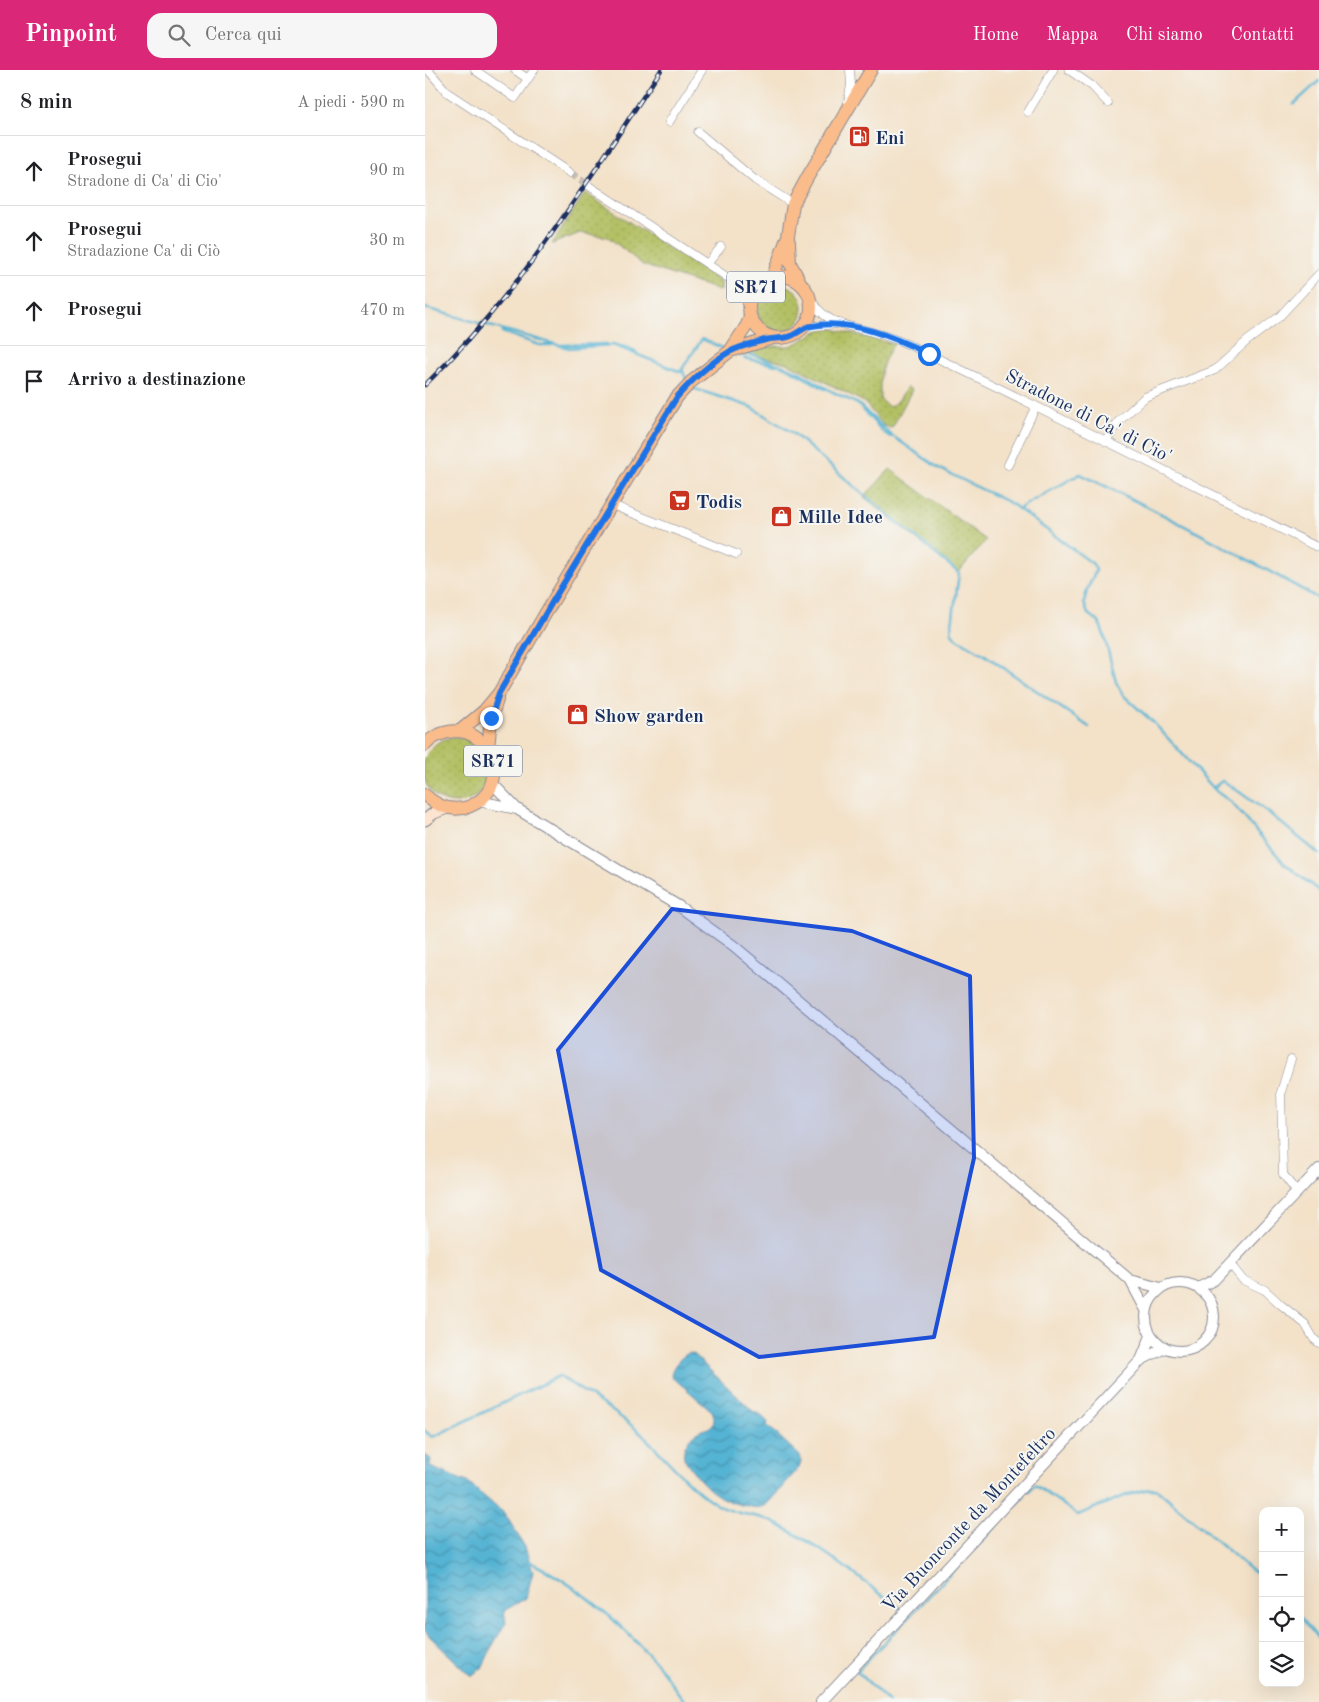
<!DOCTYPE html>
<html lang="it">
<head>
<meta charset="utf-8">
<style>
  :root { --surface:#fff; --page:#f6f6f6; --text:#202124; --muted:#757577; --line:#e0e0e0; --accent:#db2777 }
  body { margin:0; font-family:"Old Standard TT",serif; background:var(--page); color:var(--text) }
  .controls { position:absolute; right:15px; bottom:15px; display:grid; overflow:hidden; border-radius:10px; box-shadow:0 5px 20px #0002 }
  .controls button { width:45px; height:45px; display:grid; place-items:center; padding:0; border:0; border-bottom:1px solid var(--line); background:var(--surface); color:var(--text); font:25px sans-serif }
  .stop { position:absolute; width:15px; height:15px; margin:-11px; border:4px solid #1a73e8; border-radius:50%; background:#fff }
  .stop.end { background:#1a73e8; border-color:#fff; box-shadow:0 1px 5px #0008 }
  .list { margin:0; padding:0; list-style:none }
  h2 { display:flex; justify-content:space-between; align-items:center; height:65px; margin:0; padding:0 20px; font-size:21px }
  h2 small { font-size:16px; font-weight:400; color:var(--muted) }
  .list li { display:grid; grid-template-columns:32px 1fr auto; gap:15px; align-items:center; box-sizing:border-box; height:70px; padding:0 20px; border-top:1px solid var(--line) }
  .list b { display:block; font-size:19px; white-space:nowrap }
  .list p { margin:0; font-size:16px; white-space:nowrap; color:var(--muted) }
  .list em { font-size:16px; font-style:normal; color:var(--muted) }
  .icon { flex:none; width:28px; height:28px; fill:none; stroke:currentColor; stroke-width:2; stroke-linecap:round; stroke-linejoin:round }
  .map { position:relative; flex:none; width:894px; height:1632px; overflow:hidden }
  header { display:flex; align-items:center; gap:30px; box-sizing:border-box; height:70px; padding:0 25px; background:var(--accent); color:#fff }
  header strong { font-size:24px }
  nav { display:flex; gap:28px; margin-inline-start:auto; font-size:18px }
  .search { width:350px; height:45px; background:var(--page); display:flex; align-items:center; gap:12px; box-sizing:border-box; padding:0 18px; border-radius:15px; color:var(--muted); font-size:19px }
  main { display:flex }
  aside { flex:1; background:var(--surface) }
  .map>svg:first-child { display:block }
  .green { fill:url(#green-dots); stroke:#677860 }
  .water { fill:url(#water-waves); stroke:#387198 }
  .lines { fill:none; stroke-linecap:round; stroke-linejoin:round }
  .stream { stroke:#54b3d3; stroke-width:2.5 }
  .minor-tunnel { stroke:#c8bdb3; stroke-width:8; stroke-dasharray:8 4; stroke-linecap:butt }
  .minor-casing { stroke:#878893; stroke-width:9 }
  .tertiary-casing { stroke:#878893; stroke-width:12 }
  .secondary-casing { stroke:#878893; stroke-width:13 }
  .primary-casing { stroke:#878893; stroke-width:14 }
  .minor { stroke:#fff; stroke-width:8 }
  .tertiary { stroke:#fff; stroke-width:10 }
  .secondary { stroke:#fde4d1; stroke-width:11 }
  .primary { stroke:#fabc8b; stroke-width:12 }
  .rail-casing { stroke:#1b2f5e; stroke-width:4.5 }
  .rail { stroke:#f6f6f2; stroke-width:2.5; stroke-dasharray:8; stroke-linecap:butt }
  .route { stroke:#1a73e8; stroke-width:6 }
  .marked { fill:#1d4ed8; fill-opacity:0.2; stroke:#1d4ed8; stroke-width:4; stroke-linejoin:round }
  .labels { text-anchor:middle; stroke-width:4; stroke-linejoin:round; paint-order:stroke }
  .shield { fill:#f6f6f2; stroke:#5d6b8a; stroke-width:1 }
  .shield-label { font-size:18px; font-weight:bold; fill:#1b2f5e }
  .poi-label { font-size:19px; font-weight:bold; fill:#1b2f5e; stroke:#f6f6f2; text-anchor:start }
  .street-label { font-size:19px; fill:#1b2f5e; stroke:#f6f6f2 }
</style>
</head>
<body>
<header>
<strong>Pinpoint</strong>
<div class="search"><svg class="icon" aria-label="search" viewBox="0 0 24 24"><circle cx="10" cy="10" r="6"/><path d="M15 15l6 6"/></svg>Cerca qui</div>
<nav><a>Home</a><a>Mappa</a><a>Chi siamo</a><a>Contatti</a></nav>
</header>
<main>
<aside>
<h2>8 min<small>A piedi · 590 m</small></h2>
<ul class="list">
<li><svg class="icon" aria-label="ahead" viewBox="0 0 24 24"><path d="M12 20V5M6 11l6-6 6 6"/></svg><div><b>Prosegui</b><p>Stradone di Ca' di Cio'</p></div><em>90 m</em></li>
<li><svg class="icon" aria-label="ahead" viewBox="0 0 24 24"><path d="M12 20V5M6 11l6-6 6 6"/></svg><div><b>Prosegui</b><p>Stradazione Ca' di Ciò</p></div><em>30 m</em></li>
<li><svg class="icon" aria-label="ahead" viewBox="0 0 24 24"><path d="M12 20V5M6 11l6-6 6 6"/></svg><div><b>Prosegui</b></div><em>470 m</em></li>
<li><svg class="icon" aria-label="arrive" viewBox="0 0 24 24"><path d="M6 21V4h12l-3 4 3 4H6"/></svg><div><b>Arrivo a destinazione</b></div></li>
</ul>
</aside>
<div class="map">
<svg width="894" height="1632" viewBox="0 0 894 1632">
  <defs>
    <pattern id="green-dots" width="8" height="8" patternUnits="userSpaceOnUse" patternTransform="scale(1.25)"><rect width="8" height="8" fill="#b3c063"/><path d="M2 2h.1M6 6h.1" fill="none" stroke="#99a558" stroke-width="1.8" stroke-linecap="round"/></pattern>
    <pattern id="water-waves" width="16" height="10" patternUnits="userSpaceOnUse" patternTransform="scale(1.25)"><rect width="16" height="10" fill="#54b3d3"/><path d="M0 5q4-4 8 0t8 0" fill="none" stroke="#4592ae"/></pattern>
  </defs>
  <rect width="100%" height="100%" fill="#f6f6f2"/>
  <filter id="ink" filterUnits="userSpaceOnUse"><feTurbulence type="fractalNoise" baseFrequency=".02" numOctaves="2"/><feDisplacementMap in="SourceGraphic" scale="10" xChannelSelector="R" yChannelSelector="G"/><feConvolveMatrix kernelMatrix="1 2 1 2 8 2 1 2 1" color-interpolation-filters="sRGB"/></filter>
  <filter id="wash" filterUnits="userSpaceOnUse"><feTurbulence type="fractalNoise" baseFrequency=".0096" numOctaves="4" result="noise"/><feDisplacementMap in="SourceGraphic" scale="20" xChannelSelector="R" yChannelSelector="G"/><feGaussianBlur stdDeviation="1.12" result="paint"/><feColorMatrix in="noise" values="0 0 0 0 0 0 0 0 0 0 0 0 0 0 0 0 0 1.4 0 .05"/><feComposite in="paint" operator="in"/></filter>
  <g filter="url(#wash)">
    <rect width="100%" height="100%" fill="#f3e1c8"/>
    <path class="green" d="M 160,123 L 296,212 L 296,221 L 218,195 L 183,167 L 155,163 L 127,174 Z
      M332 238a23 23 0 1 1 46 0a23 23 0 1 1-46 0Z
      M 397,259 L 408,259 L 469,274 C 455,295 455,304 455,329 L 464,337 L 473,331 L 482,317 L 487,320 L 467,358 L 459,356 L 439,332 L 363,293 L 322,284 C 331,280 340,278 349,276 C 354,276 360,277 365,276 C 377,272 386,263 397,259 Z
      M 465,399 L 561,470 L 533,503 L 439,427 Z
      M-2 700a33 33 0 1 1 66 0a33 33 0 1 1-66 0Z"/>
    <path class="water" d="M 264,1283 L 268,1284 L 330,1343 L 333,1343 L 343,1352 L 342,1355 L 375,1386 L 376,1392 L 374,1398 L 344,1432 C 337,1439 331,1438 322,1436 C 291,1431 276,1414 259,1388 C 257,1377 264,1366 275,1361 C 278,1359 284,1359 286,1356 C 291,1353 289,1345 287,1341 L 246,1306 C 246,1297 257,1286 264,1283 Z
      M 0,1385 L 6,1389 L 5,1397 L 42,1412 L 80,1444 L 100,1477 L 108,1502 L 101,1528 L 79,1541 L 81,1552 L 69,1573 L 57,1598 L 46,1606 L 4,1566 L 0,1560 Z"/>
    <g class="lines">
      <path class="stream" d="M 869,34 L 894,11
        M 0,238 L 144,278 L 188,275 L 256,302 L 258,299
        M 77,262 L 114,275 L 127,275
        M 187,274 L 204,278 L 212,283
        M 135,275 L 182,274
        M 315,283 L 331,286 L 374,302 L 408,322 L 433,334 L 466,365 L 515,399 L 587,434 L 668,494 L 671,500 L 662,520 L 659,533 L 663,544 L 674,552 L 679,565 L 691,612 L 698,625 L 729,653 L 792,722 L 806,732 L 859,793 L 894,821
        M 319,288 L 351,295
        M 257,299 L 277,269 L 300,279
        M 257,299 L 261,309
        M 366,300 L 400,319
        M 267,318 L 326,337 L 368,363 L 431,418 L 534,503 L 526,562 L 531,568 L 560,585 L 664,657
        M 438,340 L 459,363 L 466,367
        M 593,439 L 655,404 C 736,442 816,485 894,529
        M 788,718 L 797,711 L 803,714 L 844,743 L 894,784
        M 0,1361 L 7,1367 L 12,1365 L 134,1306 C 160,1323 188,1339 212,1360 C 239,1384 262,1417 293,1435 C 309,1445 331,1444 348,1452 C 395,1475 435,1509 477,1540
        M 604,1421 L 610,1415 L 653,1445 C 668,1439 721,1414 733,1420 L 828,1502 L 838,1507
        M 101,1490 C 153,1514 195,1553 233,1595 C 243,1607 250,1621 261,1632
        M 875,1546 L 894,1570
        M 464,1632 L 432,1601 L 600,1426"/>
    </g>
  </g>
  <g filter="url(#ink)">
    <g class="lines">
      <path class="minor-tunnel" d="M 145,103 L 164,116"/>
      <defs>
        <path id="minor" d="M 3,0 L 23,23 L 145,103
          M 50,0 L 90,28 L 109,0
          M 90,0 L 103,9
          M 644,0 L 667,16 L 683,33
          M 423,32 L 426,15 L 425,0
          M 603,42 L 628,0
          M 244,52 L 277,0
          M 273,62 L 330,110 L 368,134
          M 164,116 L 305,209 L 317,222 L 324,236
          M 282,194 L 296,177
          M 305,209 L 321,213 L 336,212
          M 386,229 C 401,256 424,255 450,263 C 465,267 479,272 493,279 C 628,343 760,411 894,478
          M 380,257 L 412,254
          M 681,372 L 693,352 L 720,327 L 790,300 L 822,271 L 854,247 L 894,204
          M 583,395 L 611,336
          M 187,435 L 311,484
          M 866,989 L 856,1022 L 858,1104 L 872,1123
          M 805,1194 L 818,1210 L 840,1220 L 855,1234 L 880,1254 L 889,1269 L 894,1273"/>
        <path id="tertiary" d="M 67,713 L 92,739 L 255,837 L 309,876 L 705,1210 L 721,1240
          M 54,731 L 92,739
          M 705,1210 L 736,1218
          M721 1247a34 34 0 1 1 68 0a34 34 0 1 1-68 0Z
          M 773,1218 L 789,1210 L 894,1099
          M 716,1290 L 740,1278
          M 396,1632 L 716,1290 L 726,1266"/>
        <path id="secondary" d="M 0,750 L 9,743 L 22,738"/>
        <path id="primary" d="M 364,172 L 365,193 L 375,212
          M324 237a31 31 0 1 1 62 0a31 31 0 1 1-62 0Z
          M 348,206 L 363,166 L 368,134 L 382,108 L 446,0
          M 305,281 L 322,255 L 325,247
          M 35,661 L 59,641 L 74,623 L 129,529 L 252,327 L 266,312 L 305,281 L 348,268
          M 0,675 C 9,665 21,661 34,661 C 44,662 54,668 60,676 C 91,714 40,763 0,725
          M 63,679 L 66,648 L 72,630"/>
      </defs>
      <use href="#minor" class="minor-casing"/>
      <use href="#tertiary" class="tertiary-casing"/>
      <use href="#secondary" class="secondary-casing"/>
      <use href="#primary" class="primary-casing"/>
      <use href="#minor" class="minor"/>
      <use href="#tertiary" class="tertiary"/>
      <use href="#secondary" class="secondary"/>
      <use href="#primary" class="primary"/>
      <defs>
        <path id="rail" d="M 0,315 C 96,222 162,111 236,0"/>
      </defs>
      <use href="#rail" class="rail-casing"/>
      <use href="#rail" class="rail"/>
    </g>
  </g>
  <g class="lines" filter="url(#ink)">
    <path class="route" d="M 66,648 L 74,623 L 129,529 L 252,327 C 267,310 285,293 304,282 C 315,276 329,273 340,270 C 348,268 355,269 363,267 C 372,265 377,257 387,256 C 424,248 471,268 504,284"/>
  </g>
  <path class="marked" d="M 247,839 L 427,861 L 545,906 L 549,1088 L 509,1267 L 334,1287 L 176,1200 L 133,980 Z"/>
  <defs>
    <symbol id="fuel-square" viewBox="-11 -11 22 22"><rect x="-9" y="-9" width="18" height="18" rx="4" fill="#c8321e" stroke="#f6f6f2"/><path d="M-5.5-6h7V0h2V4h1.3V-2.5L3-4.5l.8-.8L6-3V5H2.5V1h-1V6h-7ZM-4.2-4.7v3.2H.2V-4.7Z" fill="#fff"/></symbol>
    <symbol id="supermarket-square" viewBox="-11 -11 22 22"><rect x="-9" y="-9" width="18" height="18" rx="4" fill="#c8321e" stroke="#f6f6f2"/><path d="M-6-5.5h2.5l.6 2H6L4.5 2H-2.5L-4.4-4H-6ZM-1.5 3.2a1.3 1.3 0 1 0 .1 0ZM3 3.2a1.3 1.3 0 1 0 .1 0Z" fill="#fff"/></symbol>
    <symbol id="shop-square" viewBox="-11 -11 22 22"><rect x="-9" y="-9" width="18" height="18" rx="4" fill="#c8321e" stroke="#f6f6f2"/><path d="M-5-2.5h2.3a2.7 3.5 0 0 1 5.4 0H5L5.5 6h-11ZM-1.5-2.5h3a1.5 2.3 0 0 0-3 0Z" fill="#fff"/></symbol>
  </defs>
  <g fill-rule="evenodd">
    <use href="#fuel-square" x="422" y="54" width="25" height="25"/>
    <use href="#supermarket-square" x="242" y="418" width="25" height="25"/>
    <use href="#shop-square" x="344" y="434" width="25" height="25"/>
    <use href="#shop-square" x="140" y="632" width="25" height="25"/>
  </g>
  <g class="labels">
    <g class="shield">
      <rect x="302" y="201.5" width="58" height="31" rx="4"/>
      <rect x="39" y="675.5" width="58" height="31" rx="4"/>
    </g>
    <g class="shield-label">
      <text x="331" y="223">SR71</text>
      <text x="68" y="697">SR71</text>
    </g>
    <g class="poi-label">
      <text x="450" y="74">Eni</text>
      <text x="271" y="438">Todis</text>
      <text x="373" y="453">Mille Idee</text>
      <text x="169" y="652">Show garden</text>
    </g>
    <g class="street-label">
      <text transform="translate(664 345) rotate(27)" y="7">Stradone di Ca' di Cio'</text>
      <text transform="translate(543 1449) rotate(-47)" y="7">Via Buonconte da Montefeltro</text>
    </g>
  </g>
</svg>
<div class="controls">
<button>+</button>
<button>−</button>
<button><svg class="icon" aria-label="locate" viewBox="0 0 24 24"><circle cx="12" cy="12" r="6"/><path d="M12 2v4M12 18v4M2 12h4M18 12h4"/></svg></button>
<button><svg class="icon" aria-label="layers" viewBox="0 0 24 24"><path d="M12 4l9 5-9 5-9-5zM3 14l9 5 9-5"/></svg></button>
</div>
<div class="stop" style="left:504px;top:284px"></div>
<div class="stop end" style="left:66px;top:648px"></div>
</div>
</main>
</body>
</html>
